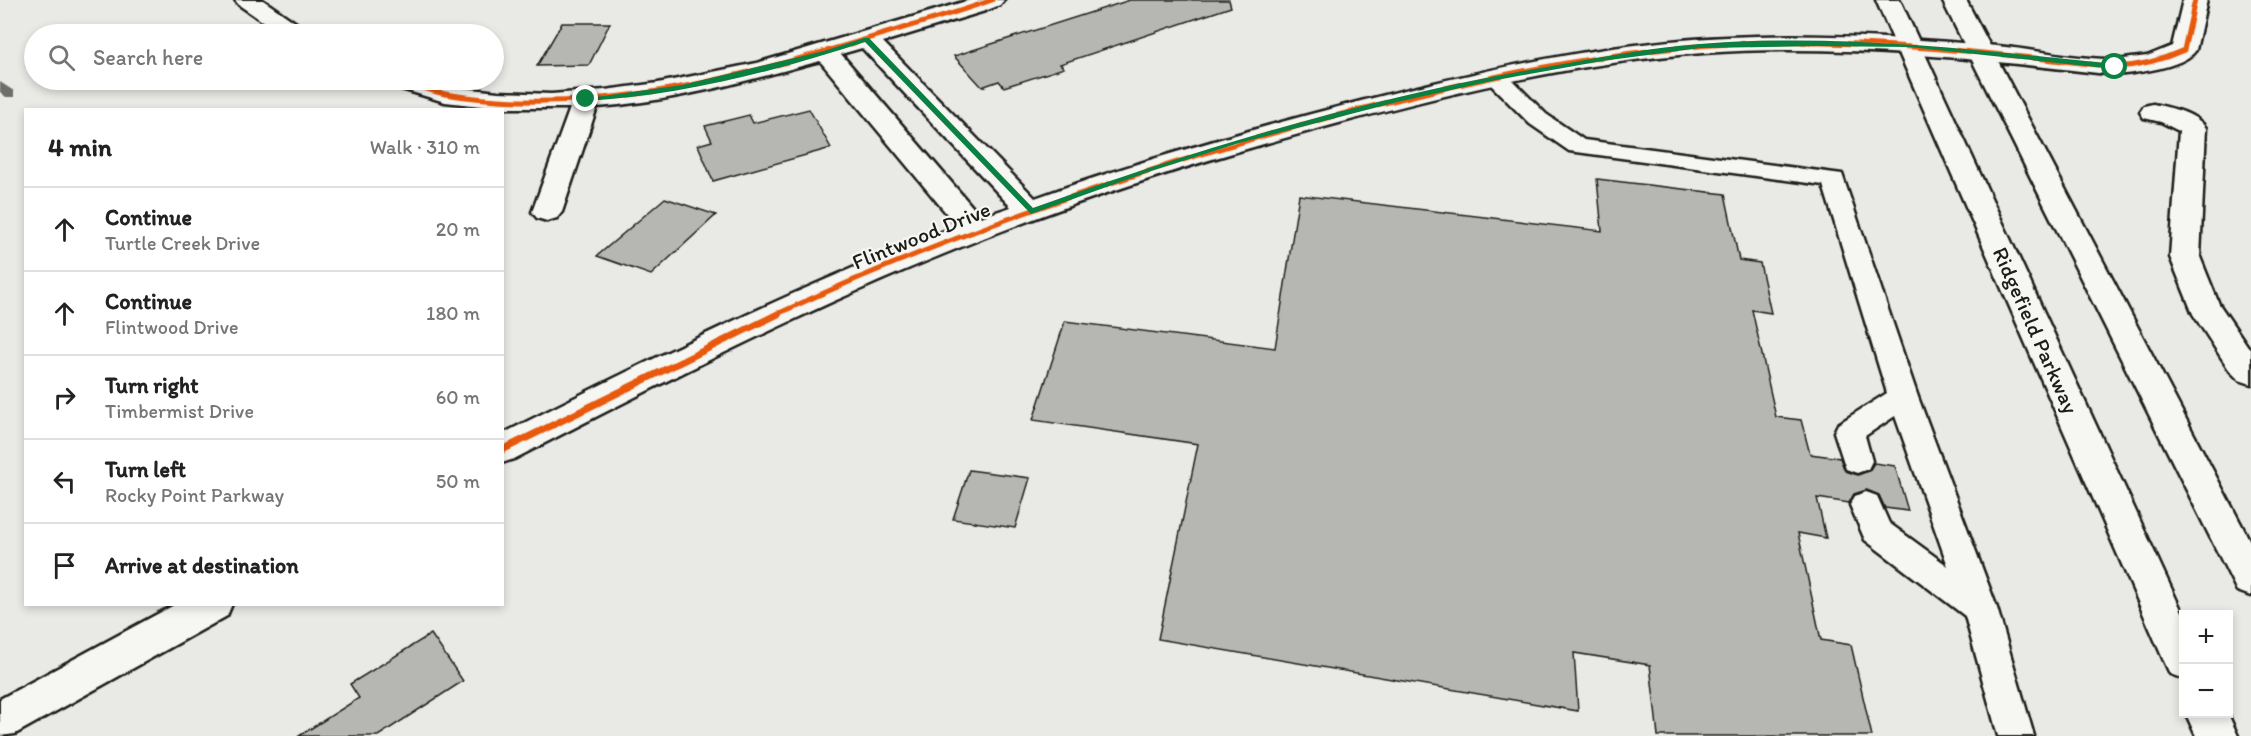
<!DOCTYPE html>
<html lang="en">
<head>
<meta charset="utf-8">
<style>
  :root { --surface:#fff; --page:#f6f6f6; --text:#222; --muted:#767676; --line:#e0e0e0 }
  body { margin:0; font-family:Itim,sans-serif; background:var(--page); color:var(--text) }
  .controls { position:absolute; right:18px; bottom:18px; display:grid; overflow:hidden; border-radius:0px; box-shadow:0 3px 9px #0003 }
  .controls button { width:54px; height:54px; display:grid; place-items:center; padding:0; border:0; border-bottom:2px solid var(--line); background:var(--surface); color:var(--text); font:30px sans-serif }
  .stop { position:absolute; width:18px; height:18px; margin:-14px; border:4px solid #0b8043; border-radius:50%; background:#fff }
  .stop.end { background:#0b8043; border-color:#fff; box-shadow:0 2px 6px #0008 }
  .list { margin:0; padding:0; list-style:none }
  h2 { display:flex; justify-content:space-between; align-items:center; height:78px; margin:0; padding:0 24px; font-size:26px }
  h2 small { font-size:20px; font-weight:400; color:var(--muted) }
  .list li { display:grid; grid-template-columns:39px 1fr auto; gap:18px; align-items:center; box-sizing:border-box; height:84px; padding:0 24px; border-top:2px solid var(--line) }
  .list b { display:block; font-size:22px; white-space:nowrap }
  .list p { margin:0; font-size:20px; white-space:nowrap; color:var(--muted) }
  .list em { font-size:20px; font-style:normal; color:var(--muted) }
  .icon { flex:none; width:33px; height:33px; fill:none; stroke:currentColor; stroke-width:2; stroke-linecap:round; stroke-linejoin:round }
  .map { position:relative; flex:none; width:2251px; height:736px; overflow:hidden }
  .search { position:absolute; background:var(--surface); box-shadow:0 3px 9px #0003; left:24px; top:24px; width:480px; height:66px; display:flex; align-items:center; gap:15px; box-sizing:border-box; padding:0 21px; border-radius:33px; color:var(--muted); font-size:22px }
  .panel { position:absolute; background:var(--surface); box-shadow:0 3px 9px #0003; left:24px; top:108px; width:480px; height:498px; border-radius:0px }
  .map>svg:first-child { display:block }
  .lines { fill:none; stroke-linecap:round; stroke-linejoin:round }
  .stream { fill:#6d6d6c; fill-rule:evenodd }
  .building { fill:#b6b6b3; stroke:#1c1c1c; stroke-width:1.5 }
  .lane-casing { stroke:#1c1c1c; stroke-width:5 }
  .street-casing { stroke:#1c1c1c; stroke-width:5 }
  .secondary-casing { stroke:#1c1c1c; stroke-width:5 }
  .lane { fill:#f6f6f2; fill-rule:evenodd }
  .street { fill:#f6f6f2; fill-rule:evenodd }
  .secondary { fill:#f6f6f2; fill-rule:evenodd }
  .cycleway-far1-casing { stroke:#f6f6f2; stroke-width:8 }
  .cycleway-casing { stroke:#f6f6f2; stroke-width:10 }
  .cycleway-far1 { stroke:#e8590c; stroke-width:5 }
  .cycleway { stroke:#e8590c; stroke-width:7 }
  .route { fill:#0b8043 }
  .labels { text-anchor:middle; stroke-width:4.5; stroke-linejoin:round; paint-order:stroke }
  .street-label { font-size:22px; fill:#1c1c1c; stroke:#f6f6f2 }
</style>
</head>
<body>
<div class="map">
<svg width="2251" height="736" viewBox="0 0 2251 736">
  <rect width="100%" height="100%" fill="#e9e9e5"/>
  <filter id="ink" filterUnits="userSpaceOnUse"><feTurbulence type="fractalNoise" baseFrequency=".0167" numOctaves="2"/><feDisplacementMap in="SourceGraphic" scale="12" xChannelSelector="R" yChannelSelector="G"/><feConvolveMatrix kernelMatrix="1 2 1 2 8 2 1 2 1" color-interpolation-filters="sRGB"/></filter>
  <g filter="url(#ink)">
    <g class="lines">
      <path class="stream" d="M 0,82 L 14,91 L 14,97 L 6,97 L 0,92 Z"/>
    </g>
    <path class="building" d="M 1130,0 L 1229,0 L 1231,7 L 1060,64 L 1064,68 L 1004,87 L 999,81 L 982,87 L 954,56 Z
      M 562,23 L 610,23 L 589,65 L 537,66 Z
      M 809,109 L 831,148 L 713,181 L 698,145 L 712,141 L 705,126 L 749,115 L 753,123 Z
      M 1597,179 L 1725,194 L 1739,260 L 1760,263 L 1771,313 L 1752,310 L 1776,417 L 1801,420 L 1810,454 L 1840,458 L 1845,471 L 1858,475 L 1869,471 L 1874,463 L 1895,466 L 1908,511 L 1885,508 L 1879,495 L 1867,490 L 1854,494 L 1849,503 L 1817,498 L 1826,538 L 1798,533 L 1821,640 L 1851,645 L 1872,736 L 1658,736 L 1650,665 L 1574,653 L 1578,711 L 1158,639 L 1198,444 L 1033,420 L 1065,321 L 1275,348 L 1299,195 L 1602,231 Z
      M 665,198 L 716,215 L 651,275 L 597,256 Z
      M 969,470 L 1030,478 L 1015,528 L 953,519 Z
      M 431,634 L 463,681 L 378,736 L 299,736 L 359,698 L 350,684 Z"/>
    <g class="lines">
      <defs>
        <path id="lane" d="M 1496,70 L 1504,72 L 1546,114 L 1584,140 L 1842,174 L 1918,397 L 1997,608 L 2034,736 L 1998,736 L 1965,616 L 1865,540 L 1850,505 L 1855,496 L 1866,492 L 1877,496 L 1889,523 L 1948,566 L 1895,416 L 1865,436 L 1872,461 L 1868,469 L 1857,473 L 1846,469 L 1834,432 L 1838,424 L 1887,393 L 1823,185 L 1569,151 L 1530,124 L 1488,82 L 1485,77 L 1488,72 Z"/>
        <path id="street" d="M 235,0 L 263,0 L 305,29 L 308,34 L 281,34 L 239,5 Z
          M 970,0 L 1004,0 L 1000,5 L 985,11 L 883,42 L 1035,198 C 1142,160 1252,129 1361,101 C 1490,68 1624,38 1757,36 C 1837,34 1917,39 1997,46 C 2036,50 2087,61 2124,59 L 2147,56 L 2172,46 L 2183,0 L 2207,0 L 2196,50 C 2184,68 2136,73 2115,75 C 1978,59 1841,43 1703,53 C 1580,62 1458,91 1339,123 C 1209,158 1079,199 956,249 C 804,310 659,384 514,459 L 502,463 L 502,434 C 651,359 801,285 957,226 L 820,61 C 747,81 672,102 597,107 L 562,212 L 557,218 L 547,221 L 537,218 L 532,212 L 570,108 L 498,108 L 445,102 L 388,85 L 385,80 L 423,80 L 445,86 L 498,92 L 551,94 L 605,90 L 658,83 L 757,63 ZM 862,48 L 1011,207 L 981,217 L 841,54 Z
          M 2153,104 C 2171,108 2195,112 2206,128 L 2200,257 L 2219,304 L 2251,351 L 2251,384 L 2239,380 L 2230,371 L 2193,314 L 2170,257 L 2179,131 L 2161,122 L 2144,118 L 2140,112 L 2144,106 Z
          M 176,604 L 232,604 L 227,616 L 15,734 L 0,736 L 0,699 Z"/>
        <path id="secondary" d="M 1876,0 L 1900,0 L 2184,616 L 2184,679 L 2170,674 L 2164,661 Z
          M 1942,0 L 1966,0 L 2251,543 L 2251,596 L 2237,591 Z
          M 2186,714 L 2228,714 L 2238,736 L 2196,736 Z"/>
      </defs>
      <use href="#lane" class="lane-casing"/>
      <use href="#street" class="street-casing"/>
      <use href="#secondary" class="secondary-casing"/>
      <use href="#lane" class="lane"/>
      <use href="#street" class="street"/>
      <use href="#secondary" class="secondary"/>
      <defs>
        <path id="cycleway-far1" d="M 397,80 C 413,84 429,91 445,94 C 584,117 724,82 857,42 C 902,28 948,16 992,0
          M 775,315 C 954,232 1140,169 1331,117 C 1469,80 1611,47 1755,43 C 1875,40 1995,53 2115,67 C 2140,66 2162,60 2184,50 L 2195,0"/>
        <path id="cycleway" d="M 502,450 L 778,314"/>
      </defs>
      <use href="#cycleway-far1" class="cycleway-far1-casing"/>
      <use href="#cycleway" class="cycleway-casing"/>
      <use href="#cycleway-far1" class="cycleway-far1"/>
      <use href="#cycleway" class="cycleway"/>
    </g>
  </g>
  <path class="route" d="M 864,38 L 869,38 L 1033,208 C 1202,147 1374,96 1552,66 C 1601,57 1650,48 1700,44 C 1839,33 1977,50 2115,64 L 2119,67 L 2115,69 L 1909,47 L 1817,46 L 1700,48 L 1602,61 L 1496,80 L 1397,102 L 1239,143 L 1151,171 L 1031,214 L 865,42 C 776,71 679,96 586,101 L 582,99 L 682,85 L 824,51 Z"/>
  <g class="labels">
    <g class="street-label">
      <text transform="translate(921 235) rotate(-22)" y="8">Flintwood Drive</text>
      <text transform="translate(2036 330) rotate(66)" y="8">Ridgefield Parkway</text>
    </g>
  </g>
</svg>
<div class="controls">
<button>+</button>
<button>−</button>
</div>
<div class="stop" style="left:2115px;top:67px"></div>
<div class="stop end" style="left:586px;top:99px"></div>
<div class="search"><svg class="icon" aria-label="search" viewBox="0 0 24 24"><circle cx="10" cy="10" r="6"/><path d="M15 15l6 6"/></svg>Search here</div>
<section class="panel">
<h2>4 min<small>Walk · 310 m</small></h2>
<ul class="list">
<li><svg class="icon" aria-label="ahead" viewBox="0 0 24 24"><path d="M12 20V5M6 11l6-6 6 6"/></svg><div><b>Continue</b><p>Turtle Creek Drive</p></div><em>20 m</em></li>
<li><svg class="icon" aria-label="ahead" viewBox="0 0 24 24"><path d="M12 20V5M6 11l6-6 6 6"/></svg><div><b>Continue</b><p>Flintwood Drive</p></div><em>180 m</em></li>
<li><svg class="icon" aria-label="right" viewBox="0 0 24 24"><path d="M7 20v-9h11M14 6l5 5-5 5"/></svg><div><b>Turn right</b><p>Timbermist Drive</p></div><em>60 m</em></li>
<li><svg class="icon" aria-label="left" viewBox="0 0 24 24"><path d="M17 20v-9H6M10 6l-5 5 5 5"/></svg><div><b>Turn left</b><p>Rocky Point Parkway</p></div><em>50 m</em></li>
<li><svg class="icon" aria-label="arrive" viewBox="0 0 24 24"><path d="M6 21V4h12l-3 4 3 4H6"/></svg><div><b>Arrive at destination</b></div></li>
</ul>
</section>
</div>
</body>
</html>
